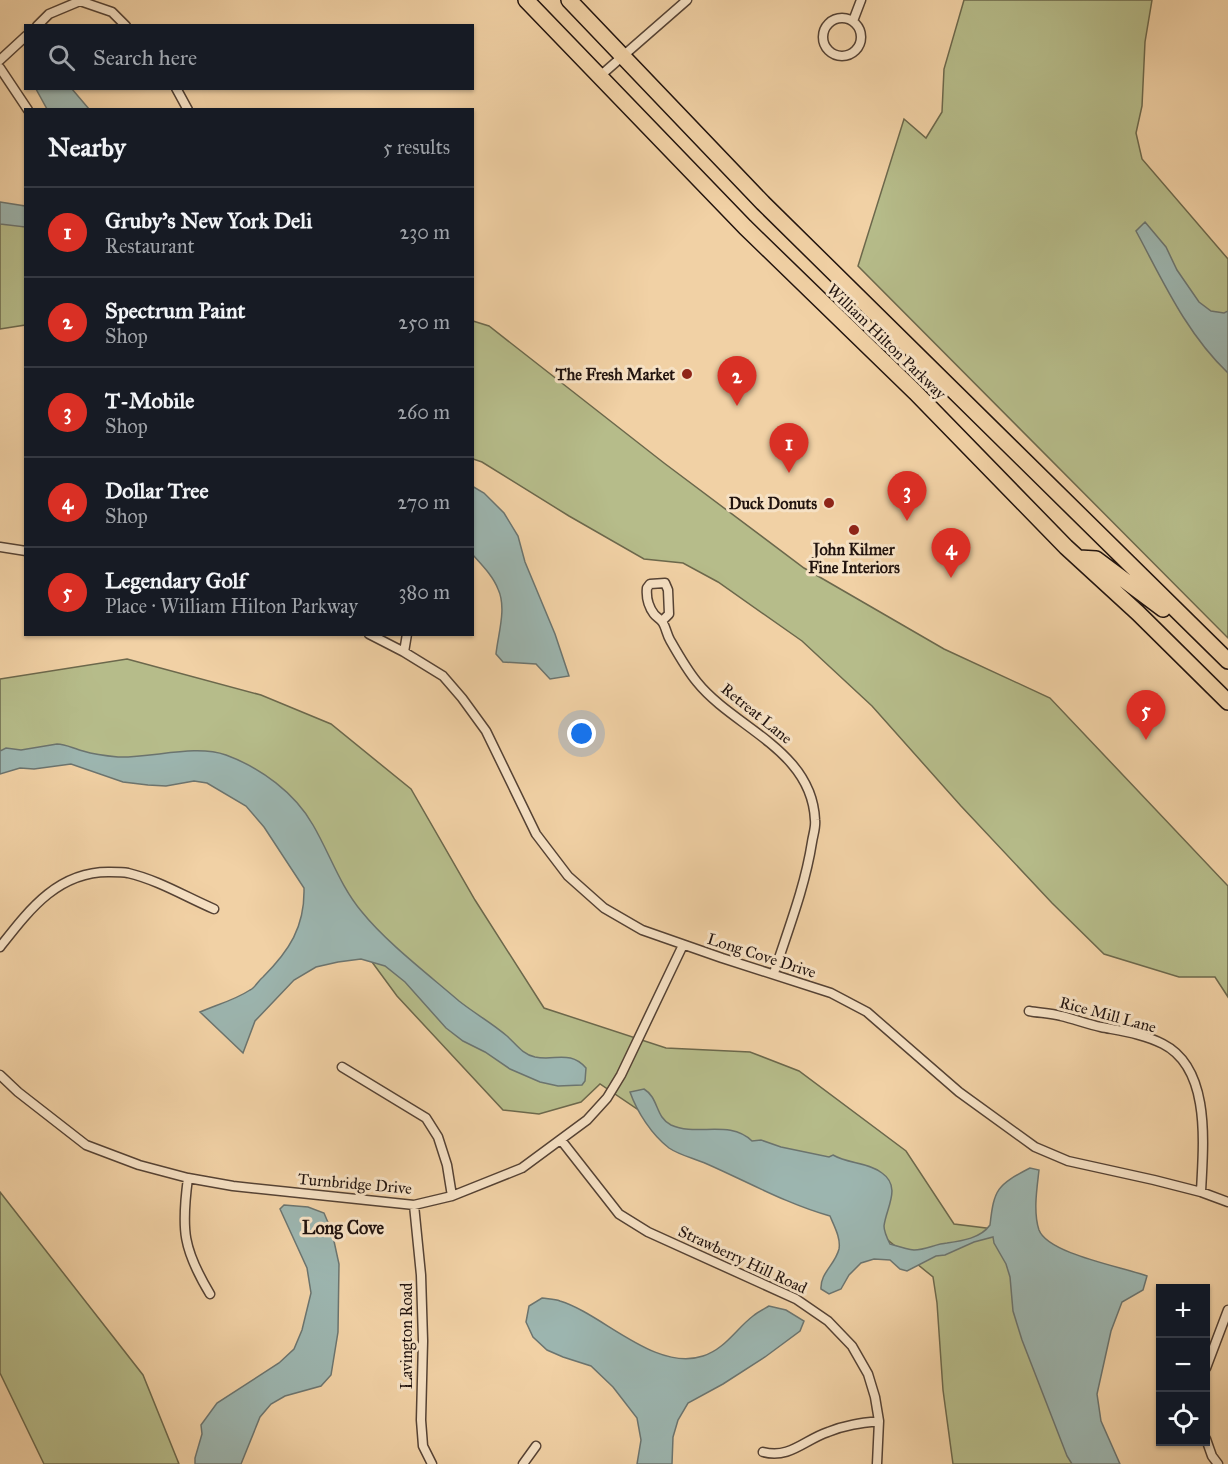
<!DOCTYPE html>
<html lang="en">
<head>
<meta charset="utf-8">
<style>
  :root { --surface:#171b24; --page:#20242c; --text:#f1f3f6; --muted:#9ea1a6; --line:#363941; --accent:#d93025 }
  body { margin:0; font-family:"IM FELL Great Primer",serif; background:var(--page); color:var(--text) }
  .controls { position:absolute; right:18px; bottom:18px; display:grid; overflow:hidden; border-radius:0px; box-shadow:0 2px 4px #0004 }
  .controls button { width:54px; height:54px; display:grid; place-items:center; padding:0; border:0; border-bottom:2px solid var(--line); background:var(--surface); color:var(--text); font:30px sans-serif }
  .you { position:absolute; left:582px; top:734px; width:21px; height:21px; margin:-15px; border:4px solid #fff; border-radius:50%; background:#1a73e8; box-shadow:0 0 0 9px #1a73e833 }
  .badge { display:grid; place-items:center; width:39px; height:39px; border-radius:50%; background:var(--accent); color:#fff; font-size:20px; font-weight:700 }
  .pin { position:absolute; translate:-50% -50px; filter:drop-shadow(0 2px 3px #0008) }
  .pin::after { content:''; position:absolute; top:32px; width:21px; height:18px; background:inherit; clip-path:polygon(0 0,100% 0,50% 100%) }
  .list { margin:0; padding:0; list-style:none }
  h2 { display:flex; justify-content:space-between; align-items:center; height:78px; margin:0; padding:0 24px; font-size:26px }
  h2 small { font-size:20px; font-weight:400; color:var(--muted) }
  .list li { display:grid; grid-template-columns:39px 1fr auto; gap:18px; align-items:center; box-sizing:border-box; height:90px; padding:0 24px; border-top:2px solid var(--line) }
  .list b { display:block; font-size:22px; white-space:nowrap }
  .list p { margin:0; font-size:20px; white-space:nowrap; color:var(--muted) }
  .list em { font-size:20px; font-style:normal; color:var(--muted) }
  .icon { flex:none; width:33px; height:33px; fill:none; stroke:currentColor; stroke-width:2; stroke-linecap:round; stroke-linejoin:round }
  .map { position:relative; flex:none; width:1228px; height:1464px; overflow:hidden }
  .search { position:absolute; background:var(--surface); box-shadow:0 2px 4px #0004; left:24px; top:24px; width:450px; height:66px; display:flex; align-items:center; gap:15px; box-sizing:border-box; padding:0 21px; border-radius:0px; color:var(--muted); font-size:22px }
  .panel { position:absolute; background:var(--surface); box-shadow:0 2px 4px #0004; left:24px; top:108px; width:450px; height:528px; border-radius:0px }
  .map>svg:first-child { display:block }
  .green { fill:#b6bc8a; stroke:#6c684c; stroke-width:1.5 }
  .water { fill:#9cb5af; stroke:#6b746f; stroke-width:1.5 }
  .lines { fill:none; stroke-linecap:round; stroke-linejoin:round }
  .street-casing { stroke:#554234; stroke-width:11 }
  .highway-casing { stroke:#21130e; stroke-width:18 }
  .street { stroke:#f6e1c4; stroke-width:8 }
  .highway { stroke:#f1d1a5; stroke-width:15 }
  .poi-dot { fill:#8f2418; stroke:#f6e1c4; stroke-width:2 }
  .labels { text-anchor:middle; stroke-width:6; stroke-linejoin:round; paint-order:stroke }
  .street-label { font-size:16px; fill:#21130e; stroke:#f6e1c4 }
  .poi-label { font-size:16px; font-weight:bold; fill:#21130e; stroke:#f6e1c4; text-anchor:end }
  .neighbourhood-label { font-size:18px; font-weight:bold; fill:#21130e; stroke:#f6e1c4 }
</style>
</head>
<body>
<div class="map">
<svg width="1228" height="1464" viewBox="0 0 1228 1464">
  <rect width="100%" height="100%" fill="#f1d1a5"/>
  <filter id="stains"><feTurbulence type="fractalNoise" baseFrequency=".00333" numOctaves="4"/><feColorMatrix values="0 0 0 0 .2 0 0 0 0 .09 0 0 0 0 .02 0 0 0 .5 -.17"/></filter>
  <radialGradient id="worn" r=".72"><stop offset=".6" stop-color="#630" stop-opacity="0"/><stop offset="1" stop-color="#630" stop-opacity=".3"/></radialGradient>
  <path class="green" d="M 964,0 L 1152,0 L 1145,42 L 1142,106 L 1136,133 L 1142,159 L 1228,259 L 1228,638 L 858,266 L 904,119 L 926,138 L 942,112 L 944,69 Z
    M 0,213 L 26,217 L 25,325 L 0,329 Z
    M 473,321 L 489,326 L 664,463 L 804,568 L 944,649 L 1050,698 L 1228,886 L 1228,997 L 1215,977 L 1179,977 L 1104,954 L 1052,903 L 961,806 L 872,706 L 802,641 L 718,582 L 683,563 L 644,559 L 569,516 L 482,462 L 473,459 Z
    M 127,659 L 261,695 L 331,724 L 411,789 L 475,900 L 544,1008 L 666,1048 L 750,1052 L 799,1071 L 906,1151 L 954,1224 L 1010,1231 L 1103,1464 L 953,1464 L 943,1390 L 937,1303 L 933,1277 L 862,1219 L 686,1142 L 600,1084 L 581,1102 L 539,1114 L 503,1110 L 397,996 L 325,898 L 225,773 L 83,758 L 0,765 L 0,679 Z
    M 0,1192 L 143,1375 L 179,1464 L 44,1464 L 0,1373 Z"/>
  <path class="water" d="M 36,89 L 72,89 L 89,109 L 47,109 Z
    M 0,202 L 25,206 L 25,227 L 0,224 Z
    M 1145,222 L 1166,247 L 1177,270 L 1199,302 L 1211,311 L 1224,313 L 1228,311 L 1228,373 C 1186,333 1163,281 1136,231 Z
    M 472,486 L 484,493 L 504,513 L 518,536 L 525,562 L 555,634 L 569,676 L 550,679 L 536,664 L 503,662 L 496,654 C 498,634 507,608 498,589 C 493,576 482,565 473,555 Z
    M 57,744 C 66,744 74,749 83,751 C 93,754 107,756 118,757 C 153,758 195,744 226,755 C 261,768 295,793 313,825 C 330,854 340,886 362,912 C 386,942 429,975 459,1001 C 474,1013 492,1023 507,1036 C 516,1044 522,1054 535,1057 C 555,1061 570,1050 586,1068 L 585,1081 L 582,1085 L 558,1086 L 540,1082 L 510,1069 L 485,1052 L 463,1041 L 446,1028 L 405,982 L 385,966 L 361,959 L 338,962 L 316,967 L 294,980 L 255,1021 L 243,1053 L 200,1012 C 216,1005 235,1000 250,990 C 255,988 258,981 263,977 C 289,951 305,927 304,888 L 264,827 L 246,806 L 207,783 L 194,781 L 166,786 L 148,785 L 123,782 L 71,764 L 34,769 L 20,768 L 0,774 L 0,751 L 6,748 L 21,750 Z
    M 644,1089 C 659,1098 655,1117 671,1125 C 697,1137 729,1119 752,1141 L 761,1140 L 781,1147 L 829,1157 L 833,1155 C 848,1164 868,1162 882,1173 C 902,1187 886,1208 884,1226 C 884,1232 887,1238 890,1244 C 897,1246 906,1249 914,1250 C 926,1250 935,1244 947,1243 C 962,1241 981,1238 990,1225 C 994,1189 997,1185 1030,1168 L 1039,1170 C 1037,1188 1033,1212 1039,1230 C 1048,1254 1123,1267 1147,1276 L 1143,1290 L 1122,1302 L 1111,1331 L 1097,1394 L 1101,1421 L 1120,1464 L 1072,1464 L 1067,1456 L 1022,1340 L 1013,1311 L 1010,1277 L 1006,1264 L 994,1243 L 993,1237 L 974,1242 L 945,1255 L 936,1256 L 907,1271 L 900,1269 L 890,1260 L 874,1259 L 861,1263 L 849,1275 L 841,1289 L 829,1294 L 821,1289 C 820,1273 835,1265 839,1249 C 841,1238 834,1226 830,1216 C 787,1204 748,1182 707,1164 C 694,1158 681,1156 669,1148 C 652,1135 637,1112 630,1092 Z
    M 284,1205 L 308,1207 L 324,1213 L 332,1232 L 339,1264 L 338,1332 L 331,1375 L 321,1386 L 285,1396 L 271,1404 L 260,1417 L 241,1464 L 195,1464 L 195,1458 L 202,1434 L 201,1425 L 217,1403 L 279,1363 L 294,1349 L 302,1330 L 311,1293 L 307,1268 L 280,1209 Z
    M 542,1298 C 548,1299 555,1299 560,1301 C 603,1314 655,1372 703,1356 C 725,1349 736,1329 753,1316 C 758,1312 764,1309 769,1306 L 786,1310 L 804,1321 L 800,1331 L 765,1357 L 723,1384 L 688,1403 L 678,1420 L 673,1437 L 672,1464 L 637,1464 L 641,1440 L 637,1418 L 613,1387 L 591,1366 L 563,1357 L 547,1350 L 533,1337 L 526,1322 L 529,1306 Z"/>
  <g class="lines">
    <defs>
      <path id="street" d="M823 37a19 19 0 1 1 38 0a19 19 0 1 1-38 0Z
        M 853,21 L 861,0
        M 37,26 L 49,14 L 80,1 L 112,12 L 126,26
        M 0,60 L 26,36
        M 0,68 L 28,110
        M 600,76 L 687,0
        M 176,88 L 188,110
        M 0,547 L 26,551
        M 662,621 L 669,614 L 668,590 L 665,583 L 650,584 L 647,588 C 646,598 648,606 654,614 C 656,617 661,619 663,623 C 666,628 667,635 670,640 C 678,654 687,670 697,682 C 734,728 812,750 815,820 C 816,827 813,835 812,842 C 805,887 788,930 774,973
        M 369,634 L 404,652 L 443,676 L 462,698 L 486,731 L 536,834 L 568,876 L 604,908 L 642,930 L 722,958 L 831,993 L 867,1012 L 959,1092 L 1035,1147 L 1068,1161 L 1154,1180 L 1201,1192 L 1228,1202
        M 404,652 L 407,634
        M 0,947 C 29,910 58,871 110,872 C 116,872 123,872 128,873 C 158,880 186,897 214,909
        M 1029,1011 C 1039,1013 1050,1013 1061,1016 C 1074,1019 1087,1024 1101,1027 C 1121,1031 1144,1034 1163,1044 C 1212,1069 1203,1147 1201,1192
        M 342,1067 L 426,1118 L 438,1137 L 447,1165 L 452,1196
        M 0,1075 L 18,1092 L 86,1145 L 139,1165 L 188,1178 L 233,1186 L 414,1205 L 452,1196 L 522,1168 L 587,1120 L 607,1098 L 621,1075 L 683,945
        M 561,1140 L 619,1214 L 648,1232 L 796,1299 L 828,1321 L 852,1346 L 868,1374 L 875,1397 L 879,1421 L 877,1464
        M 188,1178 C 181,1230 183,1249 210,1294
        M 414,1205 L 421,1275 L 423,1341 L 421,1420 L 423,1446 L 432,1464
        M 1206,1368 L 1228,1310
        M 1206,1439 L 1212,1456 L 1218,1464
        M 763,1452 C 790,1459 804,1440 828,1432 C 845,1425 861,1423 879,1421
        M 523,1464 L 536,1446"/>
      <path id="highway" d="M 526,0 L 745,227 L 915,392 L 1066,547 L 1138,613 L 1228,702
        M 569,0 L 763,203 L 1228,661
        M 1079,558 L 1096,559 L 1163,609"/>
    </defs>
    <use href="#street" class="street-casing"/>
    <use href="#highway" class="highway-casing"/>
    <use href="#street" class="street"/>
    <use href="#highway" class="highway"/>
  </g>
  <g class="poi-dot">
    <circle cx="687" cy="374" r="6"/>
    <circle cx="829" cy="503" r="6"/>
    <circle cx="854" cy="530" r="6"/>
  </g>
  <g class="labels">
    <g class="street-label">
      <text transform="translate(887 341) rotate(44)" y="6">William Hilton Parkway</text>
      <text transform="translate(757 713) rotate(39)" y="6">Retreat Lane</text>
      <text transform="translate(762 955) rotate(18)" y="6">Long Cove Drive</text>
      <text transform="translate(1108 1014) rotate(15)" y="6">Rice Mill Lane</text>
      <text transform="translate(355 1183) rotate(5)" y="6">Turnbridge Drive</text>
      <text transform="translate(743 1259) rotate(25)" y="6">Strawberry Hill Road</text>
      <text transform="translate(406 1336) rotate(-90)" y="6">Lavington Road</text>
    </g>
    <g class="poi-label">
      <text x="675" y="380">The Fresh Market</text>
      <text x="817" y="509">Duck Donuts</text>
      <text x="854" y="555" text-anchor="middle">John Kilmer<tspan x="854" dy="18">Fine Interiors</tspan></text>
    </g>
    <g class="neighbourhood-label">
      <text x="343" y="1234">Long Cove</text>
    </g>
  </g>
  <rect width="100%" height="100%" filter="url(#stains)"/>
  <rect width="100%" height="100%" fill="url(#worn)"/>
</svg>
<div class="controls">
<button>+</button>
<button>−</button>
<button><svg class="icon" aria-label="locate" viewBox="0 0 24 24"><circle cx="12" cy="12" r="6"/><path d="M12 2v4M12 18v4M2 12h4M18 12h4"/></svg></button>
</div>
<div class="you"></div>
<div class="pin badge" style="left:789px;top:473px">1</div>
<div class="pin badge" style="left:737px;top:406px">2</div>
<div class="pin badge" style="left:907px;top:521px">3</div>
<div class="pin badge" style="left:951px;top:578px">4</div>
<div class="pin badge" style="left:1146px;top:740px">5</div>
<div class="search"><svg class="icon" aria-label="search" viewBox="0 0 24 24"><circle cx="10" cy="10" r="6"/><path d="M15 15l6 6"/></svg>Search here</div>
<section class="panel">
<h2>Nearby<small>5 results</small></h2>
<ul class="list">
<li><span class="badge">1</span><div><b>Gruby's New York Deli</b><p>Restaurant</p></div><em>230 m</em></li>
<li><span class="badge">2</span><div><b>Spectrum Paint</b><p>Shop</p></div><em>250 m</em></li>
<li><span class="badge">3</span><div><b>T-Mobile</b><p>Shop</p></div><em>260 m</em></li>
<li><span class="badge">4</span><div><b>Dollar Tree</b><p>Shop</p></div><em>270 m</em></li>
<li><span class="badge">5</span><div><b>Legendary Golf</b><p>Place · William Hilton Parkway</p></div><em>380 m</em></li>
</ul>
</section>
</div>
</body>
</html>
